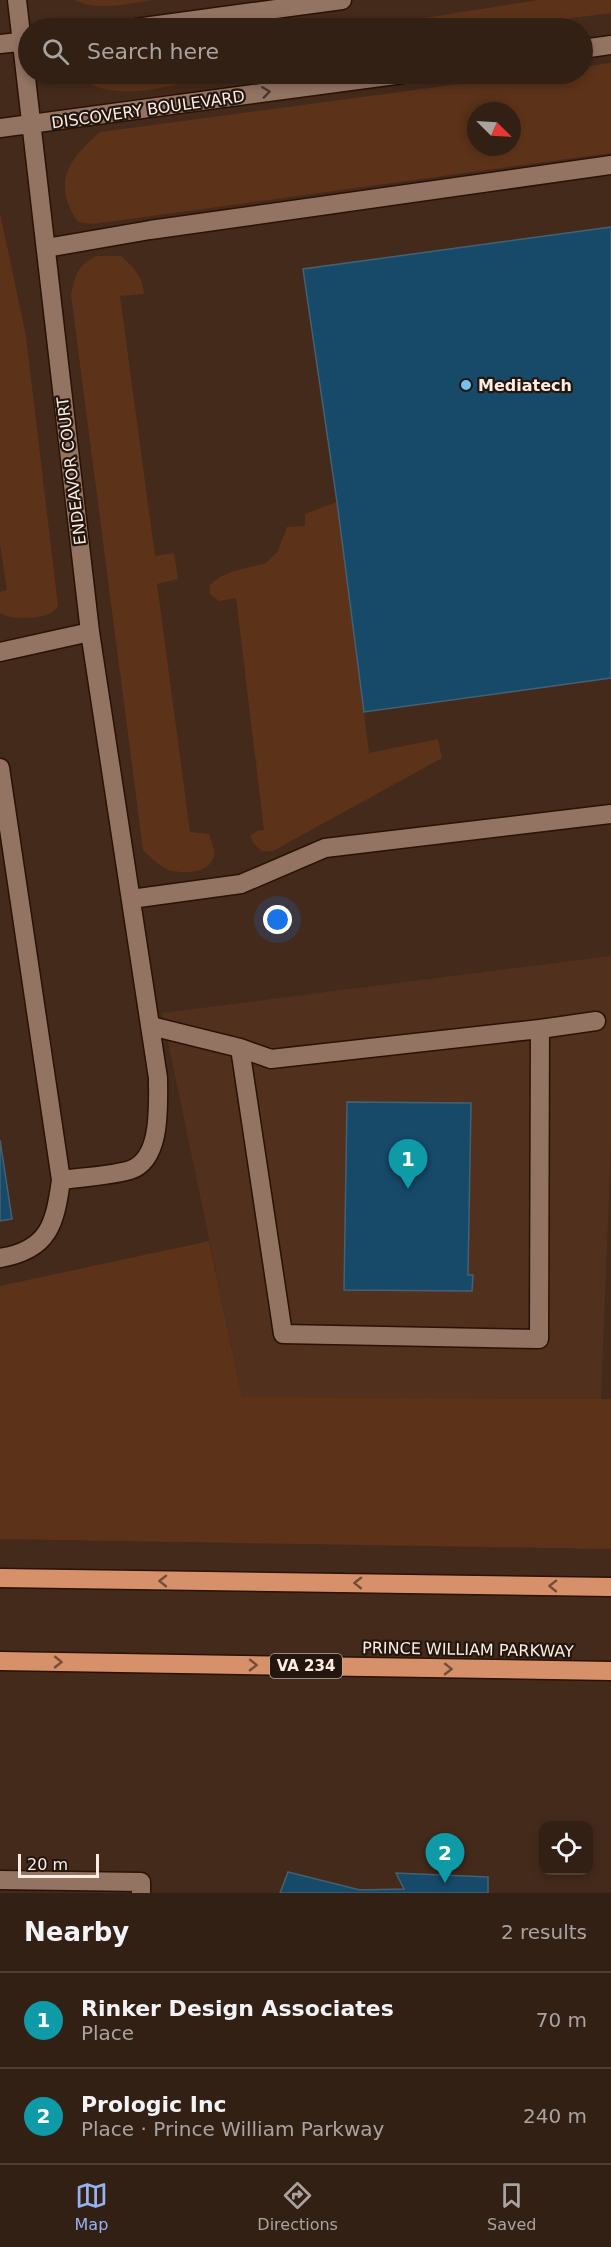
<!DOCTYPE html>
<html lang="en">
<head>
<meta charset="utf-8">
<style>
  :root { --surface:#332014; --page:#3e2d22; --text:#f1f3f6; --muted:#a9a3a0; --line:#4e3e34; --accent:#95b2f1 }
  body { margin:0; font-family:"DejaVu Sans",sans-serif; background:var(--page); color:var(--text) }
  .controls { position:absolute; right:18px; bottom:18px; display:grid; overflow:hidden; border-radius:12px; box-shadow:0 3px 9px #0003 }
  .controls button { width:54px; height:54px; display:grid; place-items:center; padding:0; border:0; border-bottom:2px solid var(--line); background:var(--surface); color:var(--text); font:30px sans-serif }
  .compass { position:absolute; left:467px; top:102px; width:54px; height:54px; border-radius:50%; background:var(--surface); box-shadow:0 3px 9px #0003; rotate:114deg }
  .scale { position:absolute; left:18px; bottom:15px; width:81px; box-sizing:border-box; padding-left:6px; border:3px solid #feece2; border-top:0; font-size:16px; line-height:21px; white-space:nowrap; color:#feece2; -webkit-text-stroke:4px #22160f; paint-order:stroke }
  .you { position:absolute; left:278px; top:920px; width:21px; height:21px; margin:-15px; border:4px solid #fff; border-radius:50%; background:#1a73e8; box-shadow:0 0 0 9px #1a73e833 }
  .badge { display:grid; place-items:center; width:39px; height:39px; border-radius:50%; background:var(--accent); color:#fff; font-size:20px; font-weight:700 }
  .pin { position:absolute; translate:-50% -50px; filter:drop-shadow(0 2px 3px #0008) }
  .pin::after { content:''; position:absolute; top:32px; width:21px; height:18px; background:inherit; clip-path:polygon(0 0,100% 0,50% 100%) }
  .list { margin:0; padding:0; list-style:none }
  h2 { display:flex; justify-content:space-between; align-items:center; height:78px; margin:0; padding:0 24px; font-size:26px }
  h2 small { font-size:20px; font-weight:400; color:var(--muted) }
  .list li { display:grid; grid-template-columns:39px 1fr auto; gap:18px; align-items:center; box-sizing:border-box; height:96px; padding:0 24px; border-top:2px solid var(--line) }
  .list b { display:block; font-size:22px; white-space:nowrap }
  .list p { margin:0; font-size:20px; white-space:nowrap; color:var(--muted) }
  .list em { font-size:20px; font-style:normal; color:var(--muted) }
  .icon { flex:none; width:33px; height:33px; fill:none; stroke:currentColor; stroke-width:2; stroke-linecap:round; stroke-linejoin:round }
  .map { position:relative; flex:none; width:611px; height:1893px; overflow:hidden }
  .search { position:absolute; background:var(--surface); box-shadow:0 3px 9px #0003; left:18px; right:18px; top:18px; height:66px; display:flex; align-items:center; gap:15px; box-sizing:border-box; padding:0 21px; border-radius:33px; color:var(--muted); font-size:22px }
  .sheet { height:270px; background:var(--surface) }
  nav { display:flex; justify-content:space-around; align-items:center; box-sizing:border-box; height:84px; border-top:2px solid var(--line); background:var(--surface); font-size:16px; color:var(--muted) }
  nav a { display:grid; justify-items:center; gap:3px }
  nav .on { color:var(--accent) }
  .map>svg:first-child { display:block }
  .built { fill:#51301e }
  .green { fill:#5c3219; fill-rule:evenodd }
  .building { fill:#174a69; stroke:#446174; stroke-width:1.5 }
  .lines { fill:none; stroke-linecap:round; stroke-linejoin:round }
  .minor-casing { stroke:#2a1204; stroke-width:21 }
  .highway-casing { stroke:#2a1204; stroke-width:21 }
  .minor { stroke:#937463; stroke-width:18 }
  .highway { stroke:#d7916a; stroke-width:18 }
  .oneway { stroke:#4a372c }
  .oneway2 { stroke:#734d38 }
  .poi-dot { fill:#72c1f5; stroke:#22160f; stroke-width:2 }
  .labels { text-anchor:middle; stroke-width:4.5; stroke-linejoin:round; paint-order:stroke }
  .shield { fill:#22160f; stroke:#bcaca3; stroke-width:1.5 }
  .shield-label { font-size:15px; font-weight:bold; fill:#feece2 }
  .street-label { font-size:16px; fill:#feece2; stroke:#22160f }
  .poi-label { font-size:16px; font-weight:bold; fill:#feece2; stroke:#22160f; text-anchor:start }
</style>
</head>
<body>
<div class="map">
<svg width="611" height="1893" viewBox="0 0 611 1893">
  <rect width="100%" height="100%" fill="#442a1b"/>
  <path class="built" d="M 611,956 L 611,1144 L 601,1399 L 242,1397 L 162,1013 Z"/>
  <path class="green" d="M 74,0 L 154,0 C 129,3 98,12 74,0 Z
    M 539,0 L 611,0 L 611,13 L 497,28 L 360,28 Z
    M 611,63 L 611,153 L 93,224 L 78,222 C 51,183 69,159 100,132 L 535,74 L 582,74 L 583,67 ZM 476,111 L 512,111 L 512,147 L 476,147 Z
    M 93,74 L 220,74 C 181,83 131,101 91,85 L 90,80 Z
    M 0,213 L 26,336 L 58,606 C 56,608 54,611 51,613 C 41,619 9,620 0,613 L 0,592 L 7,590 L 0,545 Z
    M 96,256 L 121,256 C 133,267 143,276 144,294 L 120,296 L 155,556 L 174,553 L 178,579 L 157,584 L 190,832 L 209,834 C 211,840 215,849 214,856 C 210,874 182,874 169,870 C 159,866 150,857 143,850 L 71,295 C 75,275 78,265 96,256 Z
    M 337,502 L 369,753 L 438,739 L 442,758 L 273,851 L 262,851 L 254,844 L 250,836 L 257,831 L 264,830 L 236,598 L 219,601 L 210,594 L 210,585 L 220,577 L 234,571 L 266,563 L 278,551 L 287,527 L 305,526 L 305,514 Z
    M 209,1241 L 242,1397 L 611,1399 L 611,1549 L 0,1539 L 0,1286 Z"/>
  <path class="building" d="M 611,227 L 611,678 L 364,712 L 337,502 L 303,269 Z
    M 347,1102 L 471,1103 L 468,1275 L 473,1275 L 472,1291 L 344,1290 Z
    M 0,1140 L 12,1219 L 0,1221 Z
    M 288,1872 L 360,1890 L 404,1889 L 396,1873 L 488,1877 L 488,1893 L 280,1893 Z"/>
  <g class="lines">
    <defs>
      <path id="minor" d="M 17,0 L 90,632 L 158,1078 C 158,1105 162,1160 130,1170 C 111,1176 81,1177 61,1180
        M 136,28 L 342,0
        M 0,44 L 28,41
        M 582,49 L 611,45
        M 0,128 L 403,74
        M 46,248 L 150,230 L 611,165
        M 0,652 L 90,632
        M 0,768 L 61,1180 C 55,1224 49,1250 0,1258
        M 131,899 L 241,884 L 325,848 L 611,814
        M 151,1026 L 240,1048 L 283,1334 L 539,1339 L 540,1029 L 596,1021
        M 240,1048 L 271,1059 L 540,1029
        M 0,1880 L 141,1882 L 141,1893"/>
      <path id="highway" d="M 0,1578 L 611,1587
        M 0,1661 L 611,1671"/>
    </defs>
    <use href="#minor" class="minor-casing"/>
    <use href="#highway" class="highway-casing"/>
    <use href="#minor" class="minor"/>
    <use href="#highway" class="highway"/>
  </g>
  <defs><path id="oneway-chevron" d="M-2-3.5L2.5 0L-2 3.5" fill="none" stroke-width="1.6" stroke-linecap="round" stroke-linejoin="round" transform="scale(1.5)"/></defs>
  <use class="oneway" href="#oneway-chevron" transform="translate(266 92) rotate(-8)"/>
  <g class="oneway2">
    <use href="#oneway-chevron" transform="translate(163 1581) rotate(-179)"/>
    <use href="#oneway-chevron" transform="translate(358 1583) rotate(-179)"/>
    <use href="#oneway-chevron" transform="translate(553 1586) rotate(-179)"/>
    <use href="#oneway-chevron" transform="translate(58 1662) rotate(1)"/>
    <use href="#oneway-chevron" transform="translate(253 1665) rotate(1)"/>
    <use href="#oneway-chevron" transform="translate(448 1669) rotate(1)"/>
  </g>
  <circle class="poi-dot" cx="466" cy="385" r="6"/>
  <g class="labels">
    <rect class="shield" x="270" y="1654" width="72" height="24" rx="4.5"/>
    <g class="shield-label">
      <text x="306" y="1671">VA 234</text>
    </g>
    <g class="street-label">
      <text transform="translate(148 109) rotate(-8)" y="6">DISCOVERY BOULEVARD</text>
      <text transform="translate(71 471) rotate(-97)" y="6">ENDEAVOR COURT</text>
      <text transform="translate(468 1649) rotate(1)" y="6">PRINCE WILLIAM PARKWAY</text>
    </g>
    <g class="poi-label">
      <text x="478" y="391">Mediatech</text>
    </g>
  </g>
</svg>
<div class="controls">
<button><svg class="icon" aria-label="locate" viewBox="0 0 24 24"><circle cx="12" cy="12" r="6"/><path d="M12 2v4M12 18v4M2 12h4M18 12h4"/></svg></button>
</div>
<svg class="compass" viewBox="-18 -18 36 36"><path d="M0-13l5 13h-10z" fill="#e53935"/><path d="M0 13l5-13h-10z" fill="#a9a3a0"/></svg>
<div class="scale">20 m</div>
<div class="you"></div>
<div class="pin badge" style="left:408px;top:1189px;background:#0f9aa8">1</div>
<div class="pin badge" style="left:445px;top:1883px;background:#0f9aa8">2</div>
<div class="search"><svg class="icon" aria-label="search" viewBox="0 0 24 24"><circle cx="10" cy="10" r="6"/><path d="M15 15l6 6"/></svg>Search here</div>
</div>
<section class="sheet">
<h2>Nearby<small>2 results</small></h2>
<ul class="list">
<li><span class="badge" style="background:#0f9aa8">1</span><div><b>Rinker Design Associates</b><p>Place</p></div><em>70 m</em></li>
<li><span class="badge" style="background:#0f9aa8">2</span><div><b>Prologic Inc</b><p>Place · Prince William Parkway</p></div><em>240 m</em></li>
</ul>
</section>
<nav>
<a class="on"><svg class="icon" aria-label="map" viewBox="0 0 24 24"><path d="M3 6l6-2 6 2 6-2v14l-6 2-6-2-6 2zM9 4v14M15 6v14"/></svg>Map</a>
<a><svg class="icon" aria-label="directions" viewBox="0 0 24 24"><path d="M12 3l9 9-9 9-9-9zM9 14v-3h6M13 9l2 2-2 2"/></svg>Directions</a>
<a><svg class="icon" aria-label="saved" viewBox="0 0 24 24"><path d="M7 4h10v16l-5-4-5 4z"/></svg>Saved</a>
</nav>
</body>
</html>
